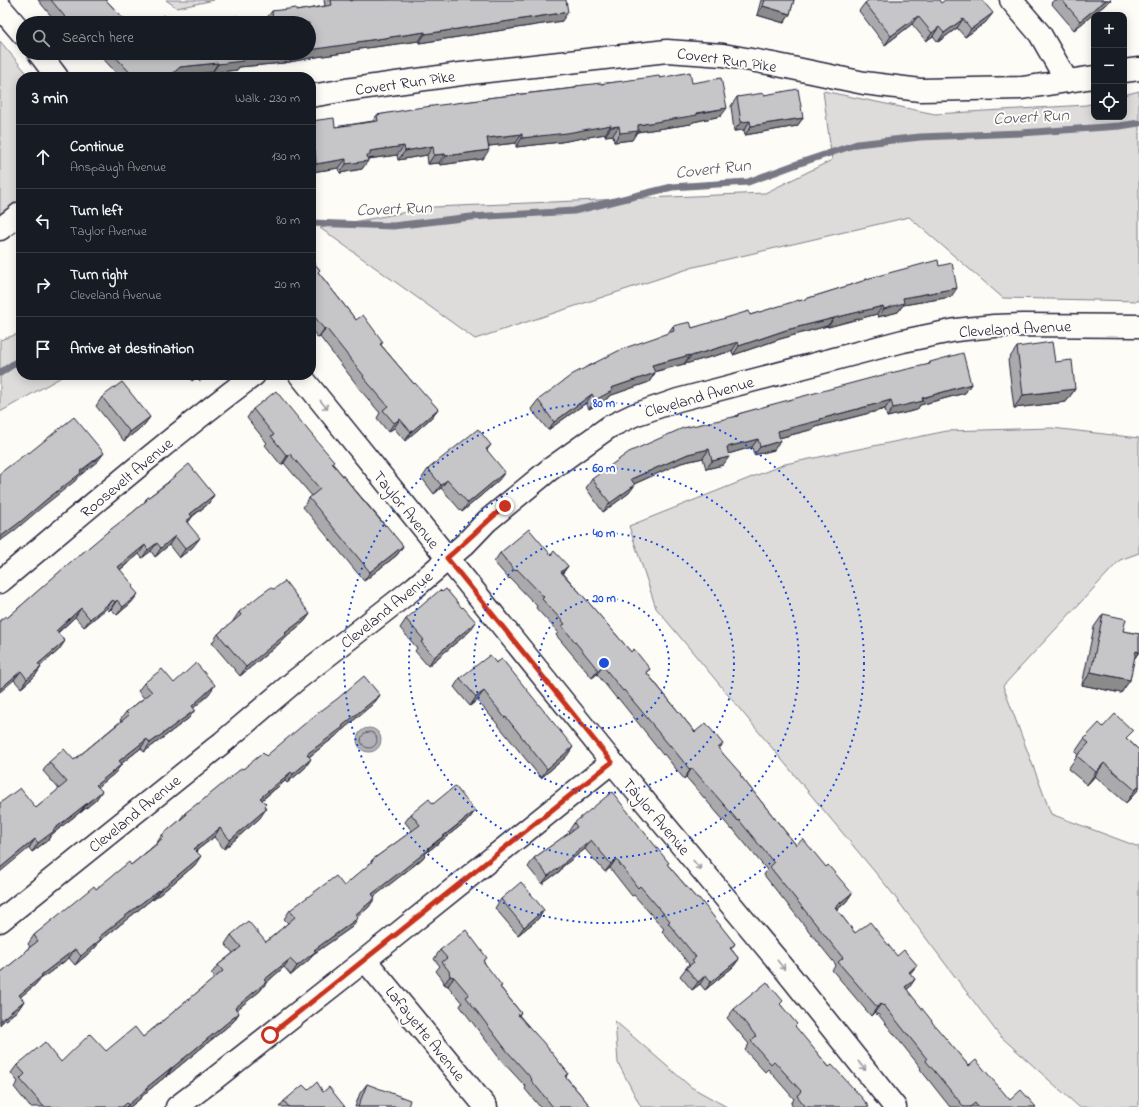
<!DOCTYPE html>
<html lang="en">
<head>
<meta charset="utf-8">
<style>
  :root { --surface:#171b24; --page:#242831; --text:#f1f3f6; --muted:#9ea1a6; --line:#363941 }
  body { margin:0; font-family:"Indie Flower",sans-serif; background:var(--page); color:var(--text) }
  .controls { position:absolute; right:12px; top:12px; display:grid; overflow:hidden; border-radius:8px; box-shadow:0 2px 10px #0003 }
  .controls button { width:36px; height:36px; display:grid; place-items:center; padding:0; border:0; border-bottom:1px solid var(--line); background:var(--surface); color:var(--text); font:20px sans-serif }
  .stop { position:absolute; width:12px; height:12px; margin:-9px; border:3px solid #c8321e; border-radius:50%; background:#fff }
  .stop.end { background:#c8321e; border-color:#fff; box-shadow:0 1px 4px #0008 }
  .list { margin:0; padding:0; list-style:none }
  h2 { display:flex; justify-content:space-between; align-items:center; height:52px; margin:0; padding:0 16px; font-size:17px }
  h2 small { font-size:13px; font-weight:400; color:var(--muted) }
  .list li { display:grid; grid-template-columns:26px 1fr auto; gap:12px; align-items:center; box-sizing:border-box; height:64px; padding:0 16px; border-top:1px solid var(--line) }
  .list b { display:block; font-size:15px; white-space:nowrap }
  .list p { margin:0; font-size:13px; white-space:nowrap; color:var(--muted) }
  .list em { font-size:13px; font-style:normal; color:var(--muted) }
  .icon { flex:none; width:22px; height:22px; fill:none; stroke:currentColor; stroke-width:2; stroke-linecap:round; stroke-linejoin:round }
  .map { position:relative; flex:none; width:1139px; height:1107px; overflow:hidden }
  .search { position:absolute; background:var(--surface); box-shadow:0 2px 10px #0003; left:16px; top:16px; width:300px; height:44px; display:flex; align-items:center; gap:10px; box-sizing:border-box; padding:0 14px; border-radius:22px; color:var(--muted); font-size:15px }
  .panel { position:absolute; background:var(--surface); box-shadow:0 2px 10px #0003; left:16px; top:72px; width:300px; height:308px; border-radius:16px }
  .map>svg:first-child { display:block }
  .green { fill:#dddcdb; stroke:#807f8b }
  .water { fill:#b2b2b7; stroke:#787885 }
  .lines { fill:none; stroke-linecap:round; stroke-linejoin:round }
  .shore { stroke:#5c5c6d; stroke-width:1 }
  .stream { stroke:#787885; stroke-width:7 }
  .minor-casing { stroke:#22223b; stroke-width:25 }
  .tertiary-casing { stroke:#22223b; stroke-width:25 }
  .minor { stroke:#fdfcf7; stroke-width:22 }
  .tertiary { stroke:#fdfcf7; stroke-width:22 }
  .wall { fill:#aaaaac; stroke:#22223b }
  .shaded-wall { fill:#8b8b8c; stroke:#22223b }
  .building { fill:#c6c6c8; stroke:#22223b }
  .oneway { stroke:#9a9aa2 }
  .route { stroke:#c8321e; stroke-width:5 }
  .ring { fill:none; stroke:#1d4ed8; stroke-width:2; stroke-dasharray:2 4 }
  .labels { text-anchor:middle; stroke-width:4; stroke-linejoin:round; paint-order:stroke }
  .street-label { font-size:16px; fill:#22223b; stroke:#fdfcf7 }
  .water-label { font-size:17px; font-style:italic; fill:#545466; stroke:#fdfcf7 }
  .centre { fill:#1d4ed8; stroke:#fdfcf7; stroke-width:2 }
  .ring-label { font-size:12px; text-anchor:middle; font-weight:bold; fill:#1d4ed8; stroke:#fdfcf7; stroke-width:4; stroke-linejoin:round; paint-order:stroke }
</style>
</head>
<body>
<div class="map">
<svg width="1139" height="1107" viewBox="0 0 1139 1107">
  <rect width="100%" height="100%" fill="#fdfcf7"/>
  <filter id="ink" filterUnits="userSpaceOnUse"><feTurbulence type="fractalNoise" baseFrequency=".025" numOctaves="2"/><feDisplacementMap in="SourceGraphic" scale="8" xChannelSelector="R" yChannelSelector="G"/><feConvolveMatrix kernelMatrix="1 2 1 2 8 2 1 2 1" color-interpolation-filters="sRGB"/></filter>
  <g filter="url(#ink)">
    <path class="green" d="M 166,0 L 214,0 L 177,8 Z
      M 0,41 L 30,77 L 21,77 L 21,199 L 0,215 Z
      M 823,91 L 935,114 L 1086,105 L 1094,103 L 1094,117 L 1124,117 L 1124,95 L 1139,91 L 1139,301 L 1003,298 L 909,217 L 694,267 L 475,339 L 320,228 L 434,207 L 765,193 L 832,160 Z
      M 21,333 L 21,375 L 65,375 L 0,412 L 0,340 Z
      M 1052,428 L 1139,438 L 1139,553 L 1120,560 L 1003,686 L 1051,814 L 1139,847 L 1139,1106 L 1136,1107 L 1079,1107 L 999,1035 L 889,889 L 656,608 L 629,526 L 785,464 L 947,431 Z
      M 615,1021 L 691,1087 L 727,1107 L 641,1107 L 618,1063 Z"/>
    <path class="water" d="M357 740a12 12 0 1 1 24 0a12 12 0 1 1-24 0Z"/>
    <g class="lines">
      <path class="shore" d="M361 740a8 8 0 1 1 16 0a8 8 0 1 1-16 0Z"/>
      <path class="stream" d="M 311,223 L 393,226 L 471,217 L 574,211 L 672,187 L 748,182 L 800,163 L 857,144 L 920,137 L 1021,133 L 1120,126 L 1139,123
        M 0,373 L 21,359"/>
      <defs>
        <path id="minor" d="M 1011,0 L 1040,34 L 1067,81
          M 0,582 C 84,512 167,440 254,375
          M 0,921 L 223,742 L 296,680 L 414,588 L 465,544 L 487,521 L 549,470 L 609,427 L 634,415 L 678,400 L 903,341 L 956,330 L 994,326 L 1023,325 L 1139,326
          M 365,960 L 486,1107
          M 177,1107 L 214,1079 L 365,960 L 612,762"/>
        <path id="tertiary" d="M 0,7 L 23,34
          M 39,53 L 57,77
          M 1124,71 L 1139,69
          M 311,96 L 346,90 L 461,74 L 667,51 L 723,55 L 773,64 L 864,83 L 920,90 L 1022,88 L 1094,77
          M 0,229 L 21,213
          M 300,375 L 612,762 L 783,967 L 895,1107"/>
      </defs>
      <use href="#minor" class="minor-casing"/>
      <use href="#tertiary" class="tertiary-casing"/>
      <use href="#minor" class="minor"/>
      <use href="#tertiary" class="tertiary"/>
    </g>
    <path class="wall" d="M 38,0 L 106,0 L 127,23 L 57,23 Z
      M 324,0 L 385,0 L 562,21 L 419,43 L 419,41 L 352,50 L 351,52 L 316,57 L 284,63 L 239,67 L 237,70 L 212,73 L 212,72 L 173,76 L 172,77 L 120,77 L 98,53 L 309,53 L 309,23 L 266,23 L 266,19 L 272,11 L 296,11 L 325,6 Z
      M 761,0 L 794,0 L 790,14 L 784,23 L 757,15 Z
      M 1054,0 L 1111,0 L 1074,30 L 1051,3 Z
      M 865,3 L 941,3 L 986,22 L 965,37 L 957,28 L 938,42 L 933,36 L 926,41 L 912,24 L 885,45 L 859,11 Z
      M 660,78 L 692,83 L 721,116 L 693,122 L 691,124 L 637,132 L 632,140 L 614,142 L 613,135 L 605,136 L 605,134 L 561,142 L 516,147 L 516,143 L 489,146 L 483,159 L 440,165 L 439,163 L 428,164 L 427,155 L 398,160 L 397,155 L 368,159 L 362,169 L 340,173 L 339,168 L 311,172 L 311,121 L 335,127 L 373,121 L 377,115 L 486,99 L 487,98 L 575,88 L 576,86 Z
      M 764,95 L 803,118 L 797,126 L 745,135 L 744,130 L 734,131 L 731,106 L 737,97 Z
      M 311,260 L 320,270 L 318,272 L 356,320 L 383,342 L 381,345 L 414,384 L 438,409 L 431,418 L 405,441 L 394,428 L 388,432 L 377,418 L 380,413 L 357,386 L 357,385 L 320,337 L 318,338 L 311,329 Z
      M 939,266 L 951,297 L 903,305 L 898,312 L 878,317 L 877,314 L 828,327 L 827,326 L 780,339 L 733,355 L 732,351 L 685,364 L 684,364 L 654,372 L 655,373 L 649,382 L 609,396 L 606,400 L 589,409 L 586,403 L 548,430 L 531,409 L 538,400 L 668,333 L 673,326 L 692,328 L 750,315 L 799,301 L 864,281 L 866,279 Z
      M 1017,347 L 1055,362 L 1075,389 L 1066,402 L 1014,408 L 1008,360 Z
      M 930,362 L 971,384 L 965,393 L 920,405 L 917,410 L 887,417 L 885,409 L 815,427 L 814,429 L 779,438 L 774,450 L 754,455 L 752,447 L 728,454 L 723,465 L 706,469 L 703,458 L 681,463 L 634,484 L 629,493 L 603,512 L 586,488 L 592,479 L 736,416 L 738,414 L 928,365 Z
      M 188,375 L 207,375 L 200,381 L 197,377 L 192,381 Z
      M 102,397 L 150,417 L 144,425 L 124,441 L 96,406 Z
      M 253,409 L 333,464 L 403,546 L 397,555 L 364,581 L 303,507 L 309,498 L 312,496 L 284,463 L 281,465 L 265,445 L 267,443 L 247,418 Z
      M 491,445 L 487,450 L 499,480 L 462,512 L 441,488 L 434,494 L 422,478 L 428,469 Z
      M 169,481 L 214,495 L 208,504 L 192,517 L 188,523 L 193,547 L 179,558 L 169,545 L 155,557 L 151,551 L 142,558 L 139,554 L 120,570 L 132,587 L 132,602 L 117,615 L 111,609 L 109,611 L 107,608 L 84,627 L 75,617 L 58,633 L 59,650 L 40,666 L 41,667 L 35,676 L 21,688 L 14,680 L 7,618 L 75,559 L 132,513 L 144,503 L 146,499 L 167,483 Z
      M 500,553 L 551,555 L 568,566 L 563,573 L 631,652 L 650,669 L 647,673 L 695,732 L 723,744 L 719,749 L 796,845 L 826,867 L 852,893 L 846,902 L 837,910 L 855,933 L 910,974 L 915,979 L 907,990 L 931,1022 L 969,1066 L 1010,1100 L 1036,1107 L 950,1107 L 920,1069 L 921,1068 L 878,1014 L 877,1015 L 875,1012 L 871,1016 L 832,970 L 836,965 L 764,875 L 767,870 L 733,829 L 732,830 L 686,777 L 684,779 L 664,754 L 663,755 L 647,735 L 647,734 L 618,698 L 617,699 L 597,674 L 592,678 L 556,635 L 558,632 L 536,608 L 537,606 L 510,578 L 509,579 L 494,562 Z
      M 239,612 L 310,614 L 304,622 L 283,639 L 280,643 L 240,676 L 212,643 L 218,634 L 233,622 L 233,621 Z
      M 1103,614 L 1123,631 L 1139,634 L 1139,652 L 1134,659 L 1130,680 L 1121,693 L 1082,685 L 1094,627 Z
      M 406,619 L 470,631 L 428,666 L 415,651 L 417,648 L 400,628 Z
      M 496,663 L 567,756 L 541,778 L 499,726 L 477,700 L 470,706 L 454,687 L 460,678 Z
      M 144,683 L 174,683 L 209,694 L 193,708 L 189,718 L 144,752 L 141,748 L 121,764 L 115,773 L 98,787 L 96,800 L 80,813 L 80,812 L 51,835 L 48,840 L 32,852 L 29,848 L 36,808 L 59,789 L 43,771 L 49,762 L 74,760 L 121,721 L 120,720 L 126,712 L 144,698 L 138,691 Z
      M 380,695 L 374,703 L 340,732 L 336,736 L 309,757 L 305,768 L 287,783 L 285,781 L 262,800 L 264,807 L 260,818 L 224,849 L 214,837 L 196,851 L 195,865 L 153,900 L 152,899 L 100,941 L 95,948 L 75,965 L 69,958 L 38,981 L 35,985 L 20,997 L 24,1001 L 18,1010 L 0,1024 L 1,1025 L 0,1026 L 0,973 L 23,955 L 25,951 L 30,947 L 28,944 L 34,935 L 96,889 L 131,865 L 156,844 L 162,835 L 178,822 L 185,813 L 198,804 L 243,769 Z
      M 1103,727 L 1127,739 L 1139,750 L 1139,789 L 1126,803 L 1095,776 L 1087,785 L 1068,769 L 1078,755 L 1075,752 L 1084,739 Z
      M 433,804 L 475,811 L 469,819 L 426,853 L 423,858 L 412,867 L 374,896 L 369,907 L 357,917 L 352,927 L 312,955 L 309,960 L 291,975 L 284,967 L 266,983 L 260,991 L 236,1010 L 239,1013 L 233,1022 L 166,1077 L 166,1076 L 144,1094 L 141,1098 L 130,1107 L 30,1107 L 14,1087 L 18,1082 L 11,1073 L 17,1065 L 61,1062 L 106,1051 L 143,1037 L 215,978 L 211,974 L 218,965 L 233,953 L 225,944 L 231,935 L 266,942 L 288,923 L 284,919 L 290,910 L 344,886 L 368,866 L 372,860 L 412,831 L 405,822 L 411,814 Z
      M 574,823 L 668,865 L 735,944 L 731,949 L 739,959 L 733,967 L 705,990 L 700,984 L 692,990 L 680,976 L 689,964 L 662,931 L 664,929 L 634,895 L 632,896 L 610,868 L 605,872 L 585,849 L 562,867 L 560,871 L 542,884 L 528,867 L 534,858 L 569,833 L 568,832 Z
      M 501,899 L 544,910 L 538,919 L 518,935 L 495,908 Z
      M 440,950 L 484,962 L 501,988 L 521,1013 L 519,1015 L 568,1073 L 566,1077 L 591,1107 L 540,1107 L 525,1089 L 526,1087 L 500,1059 L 460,1006 L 462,1003 L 448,986 L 444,984 L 443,980 L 436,971 L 440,966 L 434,959 Z
      M 781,1005 L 795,1027 L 829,1067 L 869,1107 L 793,1107 L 791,1104 L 794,1099 L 768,1069 L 765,1072 L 745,1050 L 749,1044 L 727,1018 L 734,1009 Z
      M 367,1084 L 408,1107 L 355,1107 L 360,1093 Z
      M 308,1090 L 323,1092 L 345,1107 L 279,1107 L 284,1101 Z"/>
    <path class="shaded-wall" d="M 1106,0 L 1111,0 L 1074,30 L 1080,21 Z
      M 763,6 L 790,14 L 784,23 L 757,15 Z
      M 568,12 L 562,21 L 419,43 L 425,34 Z
      M 993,13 L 986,22 L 965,37 L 971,29 Z
      M 918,16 L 912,24 L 885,45 L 891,36 Z
      M 963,19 L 957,28 L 938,42 L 944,33 Z
      M 939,27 L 933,36 L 926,41 L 932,33 Z
      M 425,32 L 419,41 L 352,50 L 351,52 L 316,57 L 284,63 L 239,67 L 237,70 L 212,73 L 218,64 L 243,59 L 295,53 L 309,53 L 309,50 L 357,42 Z
      M 218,63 L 212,72 L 169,77 L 180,67 Z
      M 727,108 L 721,116 L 693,122 L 691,124 L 637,132 L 632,140 L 614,142 L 620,133 L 638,125 Z
      M 803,118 L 797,126 L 745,135 L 751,126 Z
      M 750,121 L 744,130 L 734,131 L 741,122 Z
      M 611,125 L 605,134 L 561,142 L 516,147 L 522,138 Z
      M 619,126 L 613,135 L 605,136 L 611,127 Z
      M 522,134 L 516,143 L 481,147 L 487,138 Z
      M 404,146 L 397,155 L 367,159 L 368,161 L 362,169 L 340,173 L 346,164 L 370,151 Z
      M 433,146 L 427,155 L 398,160 L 405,151 Z
      M 311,150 L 315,150 L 311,155 Z
      M 489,150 L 483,159 L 440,165 L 446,156 Z
      M 445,154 L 439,163 L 428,164 L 434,155 Z
      M 346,159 L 339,168 L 311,172 L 316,164 Z
      M 957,288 L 951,297 L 903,305 L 898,312 L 878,317 L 884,309 L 903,298 Z
      M 883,306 L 877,314 L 828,327 L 834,318 Z
      M 834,318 L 827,326 L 780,339 L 733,355 L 739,346 L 786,330 Z
      M 326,328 L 320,337 L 318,338 L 324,329 Z
      M 738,342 L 732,351 L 685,364 L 691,356 Z
      M 690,355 L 684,364 L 645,374 L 652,365 Z
      M 655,373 L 649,382 L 609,396 L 606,400 L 589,409 L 595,400 L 611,388 Z
      M 196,375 L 198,375 L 192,381 Z
      M 204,375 L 207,375 L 200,381 Z
      M 971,384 L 965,393 L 920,405 L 917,410 L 887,417 L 893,408 L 922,398 Z
      M 1075,389 L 1066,402 L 1014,408 L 1023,395 Z
      M 592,394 L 586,403 L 548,430 L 554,422 Z
      M 891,400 L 885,409 L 815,427 L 814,429 L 771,440 L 778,431 L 820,419 Z
      M 438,409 L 431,418 L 405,441 L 411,432 Z
      M 150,417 L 144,425 L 124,441 L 130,432 Z
      M 400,419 L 394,428 L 388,432 L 394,423 Z
      M 758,439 L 752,447 L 721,456 L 727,447 Z
      M 780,441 L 774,450 L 754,455 L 760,447 Z
      M 709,449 L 703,458 L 681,463 L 625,488 L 631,479 L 688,454 Z
      M 104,453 L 98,461 L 78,477 L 75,481 L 41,508 L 14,531 L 0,541 L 0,537 Z
      M 290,454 L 284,463 L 281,465 L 287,456 Z
      M 729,457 L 723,465 L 706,469 L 712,461 Z
      M 505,472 L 499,480 L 462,512 L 468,503 Z
      M 447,480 L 441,488 L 434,494 L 441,485 Z
      M 635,485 L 629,493 L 603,512 L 610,503 Z
      M 214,495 L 208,504 L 191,517 L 192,517 L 186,525 L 180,530 L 190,514 Z
      M 175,536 L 169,545 L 155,557 L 161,548 Z
      M 200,538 L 193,547 L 179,558 L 185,549 Z
      M 157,543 L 151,551 L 142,558 L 148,550 Z
      M 145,545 L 139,554 L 112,576 L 118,567 Z
      M 403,546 L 397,555 L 364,581 L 370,572 Z
      M 568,566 L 562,574 L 561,572 Z
      M 138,594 L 132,602 L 117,615 L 123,607 Z
      M 113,600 L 107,608 L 84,627 L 90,619 Z
      M 117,600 L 111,609 L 109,611 L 115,602 Z
      M 81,608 L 75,617 L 50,639 L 56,631 Z
      M 310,614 L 304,622 L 283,639 L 280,643 L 240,676 L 246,667 L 285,633 Z
      M 476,622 L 470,631 L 428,666 L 434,657 Z
      M 65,641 L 59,650 L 32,673 L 38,664 Z
      M 1136,651 L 1139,652 L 1130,665 Z
      M 603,666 L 597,674 L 592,678 L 598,670 Z
      M 41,667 L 35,676 L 21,688 L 27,679 Z
      M 21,671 L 14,680 L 0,692 L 0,689 Z
      M 1091,672 L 1130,680 L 1121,693 L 1082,685 Z
      M 215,685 L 209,694 L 186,715 L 192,706 Z
      M 484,691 L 477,700 L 470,706 L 476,697 Z
      M 380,695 L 374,703 L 340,732 L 336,736 L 301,763 L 307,754 Z
      M 195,710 L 189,718 L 144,752 L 150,743 Z
      M 147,739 L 141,748 L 113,770 L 119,761 Z
      M 573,747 L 567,756 L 541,778 L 547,769 Z
      M 311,759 L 305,768 L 287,783 L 293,774 Z
      M 1104,763 L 1095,776 L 1087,785 L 1096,772 Z
      M 122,764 L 115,773 L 90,794 L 96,785 Z
      M 692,768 L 686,777 L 684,779 L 690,770 Z
      M 291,772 L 285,781 L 254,806 L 260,798 Z
      M 1139,786 L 1139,789 L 1126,803 L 1135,790 Z
      M 102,791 L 96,800 L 80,813 L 87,804 Z
      M 86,804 L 80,812 L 51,835 L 48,840 L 32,852 L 38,843 L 53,830 Z
      M 266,809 L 260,818 L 224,849 L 230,840 Z
      M 475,811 L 469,819 L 426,853 L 423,858 L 412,867 L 366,903 L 372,894 Z
      M 220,828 L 214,837 L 188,857 L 194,849 Z
      M 35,839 L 29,848 L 0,872 L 0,868 Z
      M 591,840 L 585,849 L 562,867 L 560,871 L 542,884 L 548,876 Z
      M 201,856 L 195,865 L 153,900 L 159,891 Z
      M 616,859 L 610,868 L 605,872 L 611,864 Z
      M 158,890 L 152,899 L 100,941 L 95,948 L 75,965 L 81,956 L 99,937 Z
      M 852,893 L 846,902 L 829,916 L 835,907 Z
      M 375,898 L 369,907 L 349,924 L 355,915 Z
      M 544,910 L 538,919 L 518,935 L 524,927 Z
      M 358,918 L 352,927 L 312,955 L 309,960 L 291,975 L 297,966 L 314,950 Z
      M 75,949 L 69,958 L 38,981 L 35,985 L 12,1004 L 19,995 L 41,975 Z
      M 290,959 L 284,967 L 266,983 L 260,991 L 228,1017 L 235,1008 L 264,980 Z
      M 739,959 L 733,967 L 705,990 L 711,982 Z
      M 917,965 L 910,974 L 909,972 Z
      M 706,975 L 700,984 L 692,990 L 698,982 Z
      M 450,976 L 454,977 L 448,986 L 444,984 Z
      M 915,979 L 909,988 L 899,996 L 905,987 Z
      M 24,1001 L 18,1010 L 0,1024 L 0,1021 Z
      M 881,1004 L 875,1012 L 871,1016 L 877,1007 Z
      M 239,1013 L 233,1022 L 166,1077 L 172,1068 Z
      M 172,1067 L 166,1076 L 144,1094 L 141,1098 L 130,1107 L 126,1107 L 128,1105 L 146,1088 Z"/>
    <path class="building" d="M 51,0 L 106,0 L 127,23 L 70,23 Z
      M 331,0 L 350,0 L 350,1 L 354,0 L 566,0 L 568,12 L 425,34 L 425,32 L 357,42 L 357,43 L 309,50 L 309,23 L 273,23 L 272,11 L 296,8 L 296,11 L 332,5 Z
      M 765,0 L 794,0 L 790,14 L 763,6 Z
      M 869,0 L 939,0 L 941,3 L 945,0 L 982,0 L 993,13 L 971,29 L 963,19 L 944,33 L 939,27 L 932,33 L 918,16 L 891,36 L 865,3 Z
      M 1062,0 L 1106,0 L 1080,21 Z
      M 164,15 L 170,23 L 151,23 Z
      M 237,16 L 238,23 L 193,23 Z
      M 112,53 L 295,53 L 243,59 L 243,61 L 218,64 L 218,63 L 180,67 L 169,77 L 134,77 Z
      M 690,72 L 692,83 L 721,78 L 727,108 L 697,113 L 697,115 L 638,125 L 638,131 L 620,133 L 619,126 L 611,127 L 611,125 L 567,133 L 522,138 L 522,134 L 487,138 L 489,150 L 446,156 L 445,154 L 434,155 L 433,146 L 405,151 L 404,146 L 370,151 L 370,155 L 367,155 L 368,161 L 346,164 L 346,159 L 316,164 L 315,150 L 311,150 L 311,121 L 334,118 L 335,127 L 378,121 L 377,115 L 417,108 L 487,99 L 487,98 L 576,88 L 576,86 L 601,83 L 601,84 L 659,76 L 660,78 Z
      M 798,89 L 803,118 L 751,126 L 750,121 L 741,122 L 737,97 L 764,93 L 764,95 Z
      M 311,260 L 320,270 L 318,272 L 356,320 L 363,315 L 383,342 L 380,344 L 414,384 L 415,383 L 438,409 L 411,432 L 400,419 L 394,423 L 383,410 L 388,406 L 363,377 L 364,376 L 326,328 L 324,329 L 311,312 Z
      M 938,260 L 939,266 L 952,263 L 957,288 L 903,298 L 904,303 L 884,309 L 883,306 L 834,318 L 786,330 L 739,346 L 738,342 L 691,356 L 690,355 L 652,365 L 655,373 L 611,388 L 612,391 L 595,400 L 592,394 L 554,422 L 538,400 L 573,374 L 622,349 L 674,331 L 673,326 L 690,322 L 692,328 L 749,311 L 750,315 L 799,300 L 799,301 L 866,280 L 866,279 Z
      M 1052,342 L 1055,362 L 1072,360 L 1075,389 L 1023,395 L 1017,347 Z
      M 963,353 L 971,384 L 922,398 L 923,401 L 893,408 L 891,400 L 820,419 L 821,420 L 778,431 L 780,441 L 760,447 L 758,439 L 727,447 L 729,457 L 712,461 L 709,449 L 688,454 L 631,479 L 635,485 L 610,503 L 592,479 L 629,452 L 683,428 L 738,416 L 738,414 L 770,405 L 886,374 L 930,364 L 930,362 Z
      M 122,382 L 150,417 L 130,432 L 102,397 Z
      M 276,391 L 312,435 L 334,461 L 332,463 L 385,526 L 386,525 L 403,546 L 370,572 L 309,498 L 320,489 L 290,454 L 287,456 L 271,436 L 274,435 L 253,409 Z
      M 74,417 L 104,453 L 80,471 L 81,473 L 47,499 L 20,522 L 0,537 L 0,473 L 28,452 L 29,453 Z
      M 478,429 L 491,445 L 486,449 L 505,472 L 468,503 L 447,480 L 441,485 L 428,469 Z
      M 189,464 L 214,495 L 190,514 L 192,517 L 186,521 L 200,538 L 185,549 L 175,536 L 161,548 L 157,543 L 148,550 L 145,545 L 118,567 L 134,586 L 132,587 L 138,594 L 123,607 L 117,600 L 115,602 L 113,600 L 90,619 L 81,608 L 56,631 L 65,641 L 38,664 L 41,667 L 27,679 L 21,671 L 0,689 L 0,620 L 6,616 L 7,618 L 74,559 L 75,559 L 106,533 L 132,513 L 147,500 L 146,499 L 169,482 L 169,481 Z
      M 529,529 L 551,555 L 554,551 L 568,566 L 561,572 L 584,597 L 631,652 L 634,649 L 650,669 L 646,672 L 695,732 L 706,723 L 723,744 L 718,748 L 741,774 L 740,775 L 796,845 L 803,839 L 826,867 L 828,865 L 852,893 L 835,907 L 855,933 L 870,922 L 897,956 L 904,950 L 917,965 L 909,972 L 915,979 L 905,987 L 932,1021 L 931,1021 L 969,1066 L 976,1060 L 1010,1100 L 1021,1090 L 1036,1107 L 978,1107 L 975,1103 L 970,1107 L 964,1107 L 926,1061 L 927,1059 L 884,1005 L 883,1006 L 881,1004 L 877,1007 L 838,962 L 843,958 L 770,867 L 774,863 L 739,820 L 738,821 L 692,768 L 690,770 L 670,745 L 670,746 L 653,726 L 653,725 L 624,690 L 623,691 L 603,666 L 598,670 L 562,626 L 565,624 L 542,599 L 544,597 L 517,569 L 515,571 L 500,553 Z
      M 285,581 L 310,614 L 285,633 L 286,634 L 246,667 L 218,634 L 241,615 L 239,612 L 259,596 L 270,588 L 274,589 Z
      M 446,589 L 462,608 L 463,607 L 476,622 L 434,657 L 421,642 L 424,640 L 406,619 L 440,590 L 442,592 Z
      M 1103,614 L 1126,619 L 1123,631 L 1139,634 L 1139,652 L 1136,651 L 1130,680 L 1091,672 Z
      M 490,655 L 496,663 L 502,659 L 573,747 L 547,769 L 506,717 L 505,718 L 484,691 L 476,697 L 460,678 Z
      M 196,663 L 215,685 L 192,706 L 195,710 L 150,743 L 147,739 L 119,761 L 122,764 L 96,785 L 102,791 L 87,804 L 86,804 L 53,830 L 54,831 L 38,843 L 35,839 L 0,868 L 0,803 L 20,788 L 36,808 L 67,782 L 49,762 L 64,749 L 74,760 L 129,715 L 126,712 L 152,692 L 144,683 L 162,669 L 174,683 Z
      M 364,676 L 380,695 L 342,726 L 343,727 L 307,754 L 311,759 L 293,774 L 291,772 L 260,798 L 266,804 L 264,806 L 266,809 L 230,840 L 220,828 L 194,849 L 201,856 L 159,891 L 158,890 L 99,937 L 101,939 L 81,956 L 75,949 L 41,975 L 42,976 L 19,995 L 24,1001 L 0,1021 L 0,973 L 26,952 L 25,951 L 38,941 L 34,935 L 94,886 L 96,889 L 129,862 L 131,865 L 158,843 L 158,842 L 164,837 L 162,835 L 186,815 L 185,813 L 198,803 L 198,804 L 242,768 L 243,769 L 263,753 L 266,756 L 314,716 L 337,699 Z
      M 1115,714 L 1133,731 L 1126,738 L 1139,750 L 1139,786 L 1135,790 L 1104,763 L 1096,772 L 1077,756 L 1089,743 L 1084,739 L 1099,723 L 1103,727 Z
      M 455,786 L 475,811 L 428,848 L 429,849 L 418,858 L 372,894 L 375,898 L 355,915 L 358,918 L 314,950 L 316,951 L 297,966 L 290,959 L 264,980 L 266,982 L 235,1008 L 239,1013 L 172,1068 L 172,1067 L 146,1088 L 147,1089 L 128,1105 L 127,1103 L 122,1107 L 44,1107 L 20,1079 L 25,1074 L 17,1065 L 45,1042 L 61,1062 L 90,1034 L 106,1051 L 135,1027 L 143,1037 L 223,971 L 218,965 L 241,947 L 231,935 L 248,921 L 266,942 L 295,917 L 290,910 L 336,876 L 344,886 L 373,861 L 372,860 L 420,825 L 411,814 L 429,799 L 433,804 Z
      M 612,792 L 669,863 L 667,864 L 697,899 L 699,898 L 735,944 L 730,948 L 739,959 L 711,982 L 706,975 L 698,982 L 686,968 L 694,962 L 692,960 L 696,957 L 668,923 L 670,921 L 640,886 L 638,888 L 616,859 L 611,864 L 591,840 L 565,862 L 565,863 L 548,876 L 534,858 L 577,827 L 574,823 Z
      M 521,882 L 544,910 L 524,927 L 501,899 Z
      M 466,930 L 487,958 L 483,961 L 502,986 L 500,987 L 521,1013 L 518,1015 L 543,1042 L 568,1073 L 565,1076 L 591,1107 L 553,1107 L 531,1080 L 532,1079 L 507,1051 L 466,997 L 469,995 L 454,977 L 450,976 L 449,971 L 442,962 L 447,958 L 440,950 Z
      M 767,982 L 783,1001 L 780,1004 L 797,1024 L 795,1026 L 829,1067 L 832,1065 L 863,1099 L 869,1107 L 806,1107 L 797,1096 L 801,1091 L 774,1061 L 771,1064 L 751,1041 L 756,1036 L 734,1009 Z
      M 317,1082 L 323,1092 L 329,1087 L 345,1107 L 289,1107 L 284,1101 L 303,1085 L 308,1090 Z
      M 367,1084 L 410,1100 L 408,1107 L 358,1107 Z"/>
    <defs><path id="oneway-shaft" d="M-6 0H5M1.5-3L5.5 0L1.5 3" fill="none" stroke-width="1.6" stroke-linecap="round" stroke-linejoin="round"/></defs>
    <g class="oneway">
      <use href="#oneway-shaft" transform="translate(324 405) rotate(51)"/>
      <use href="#oneway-shaft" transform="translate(697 865) rotate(50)"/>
      <use href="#oneway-shaft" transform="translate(781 965) rotate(51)"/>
      <use href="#oneway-shaft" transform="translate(862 1066) rotate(51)"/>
    </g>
  </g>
  <g class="lines" filter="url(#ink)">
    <path class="route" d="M 270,1035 L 612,762 L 447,558 C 467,541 485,523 505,506"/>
  </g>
  <g class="ring">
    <circle cx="604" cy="663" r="65"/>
    <circle cx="604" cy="663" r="130"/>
    <circle cx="604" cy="663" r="195"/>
    <circle cx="604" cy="663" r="260"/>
  </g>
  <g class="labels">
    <g class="street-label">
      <text transform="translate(727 59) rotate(8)" y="6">Covert Run Pike</text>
      <text transform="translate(405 82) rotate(-8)" y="6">Covert Run Pike</text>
      <text transform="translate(1015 328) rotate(-3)" y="6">Cleveland Avenue</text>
      <text transform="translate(699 396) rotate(-16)" y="6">Cleveland Avenue</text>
      <text transform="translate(126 477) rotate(-40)" y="6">Roosevelt Avenue</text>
      <text transform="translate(407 509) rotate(51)" y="6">Taylor Avenue</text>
      <text transform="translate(386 609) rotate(-39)" y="6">Cleveland Avenue</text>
      <text transform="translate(134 813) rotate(-39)" y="6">Cleveland Avenue</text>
      <text transform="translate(657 816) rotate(50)" y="6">Taylor Avenue</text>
      <text transform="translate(426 1033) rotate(51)" y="6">Lafayette Avenue</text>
    </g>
    <g class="water-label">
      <text transform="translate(1031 116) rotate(-3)" y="6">Covert Run</text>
      <text transform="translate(713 168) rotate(-6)" y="6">Covert Run</text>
      <text transform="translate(394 208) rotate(-2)" y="6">Covert Run</text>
    </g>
  </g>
  <circle cx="604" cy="663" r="6" class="centre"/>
  <g class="ring-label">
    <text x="604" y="407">80 m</text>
    <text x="604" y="472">60 m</text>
    <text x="604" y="537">40 m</text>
    <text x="604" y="602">20 m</text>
  </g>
</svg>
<div class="controls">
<button>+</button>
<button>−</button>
<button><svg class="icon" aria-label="locate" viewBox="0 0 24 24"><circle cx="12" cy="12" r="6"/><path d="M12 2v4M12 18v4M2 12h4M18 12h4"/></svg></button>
</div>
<div class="stop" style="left:270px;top:1035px"></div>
<div class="stop end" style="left:505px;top:506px"></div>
<div class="search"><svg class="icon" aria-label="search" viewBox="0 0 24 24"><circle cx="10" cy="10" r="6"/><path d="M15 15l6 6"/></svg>Search here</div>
<section class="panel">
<h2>3 min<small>Walk · 230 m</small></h2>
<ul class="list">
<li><svg class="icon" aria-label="ahead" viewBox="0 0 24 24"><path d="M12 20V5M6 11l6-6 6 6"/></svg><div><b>Continue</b><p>Anspaugh Avenue</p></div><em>130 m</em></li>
<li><svg class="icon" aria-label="left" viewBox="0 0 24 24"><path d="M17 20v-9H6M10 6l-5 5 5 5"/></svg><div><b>Turn left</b><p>Taylor Avenue</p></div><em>80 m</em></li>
<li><svg class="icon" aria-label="right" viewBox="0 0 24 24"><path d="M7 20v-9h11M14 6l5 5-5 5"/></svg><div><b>Turn right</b><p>Cleveland Avenue</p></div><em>20 m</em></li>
<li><svg class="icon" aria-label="arrive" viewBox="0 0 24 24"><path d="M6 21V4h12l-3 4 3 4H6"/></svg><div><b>Arrive at destination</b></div></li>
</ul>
</section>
</div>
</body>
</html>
